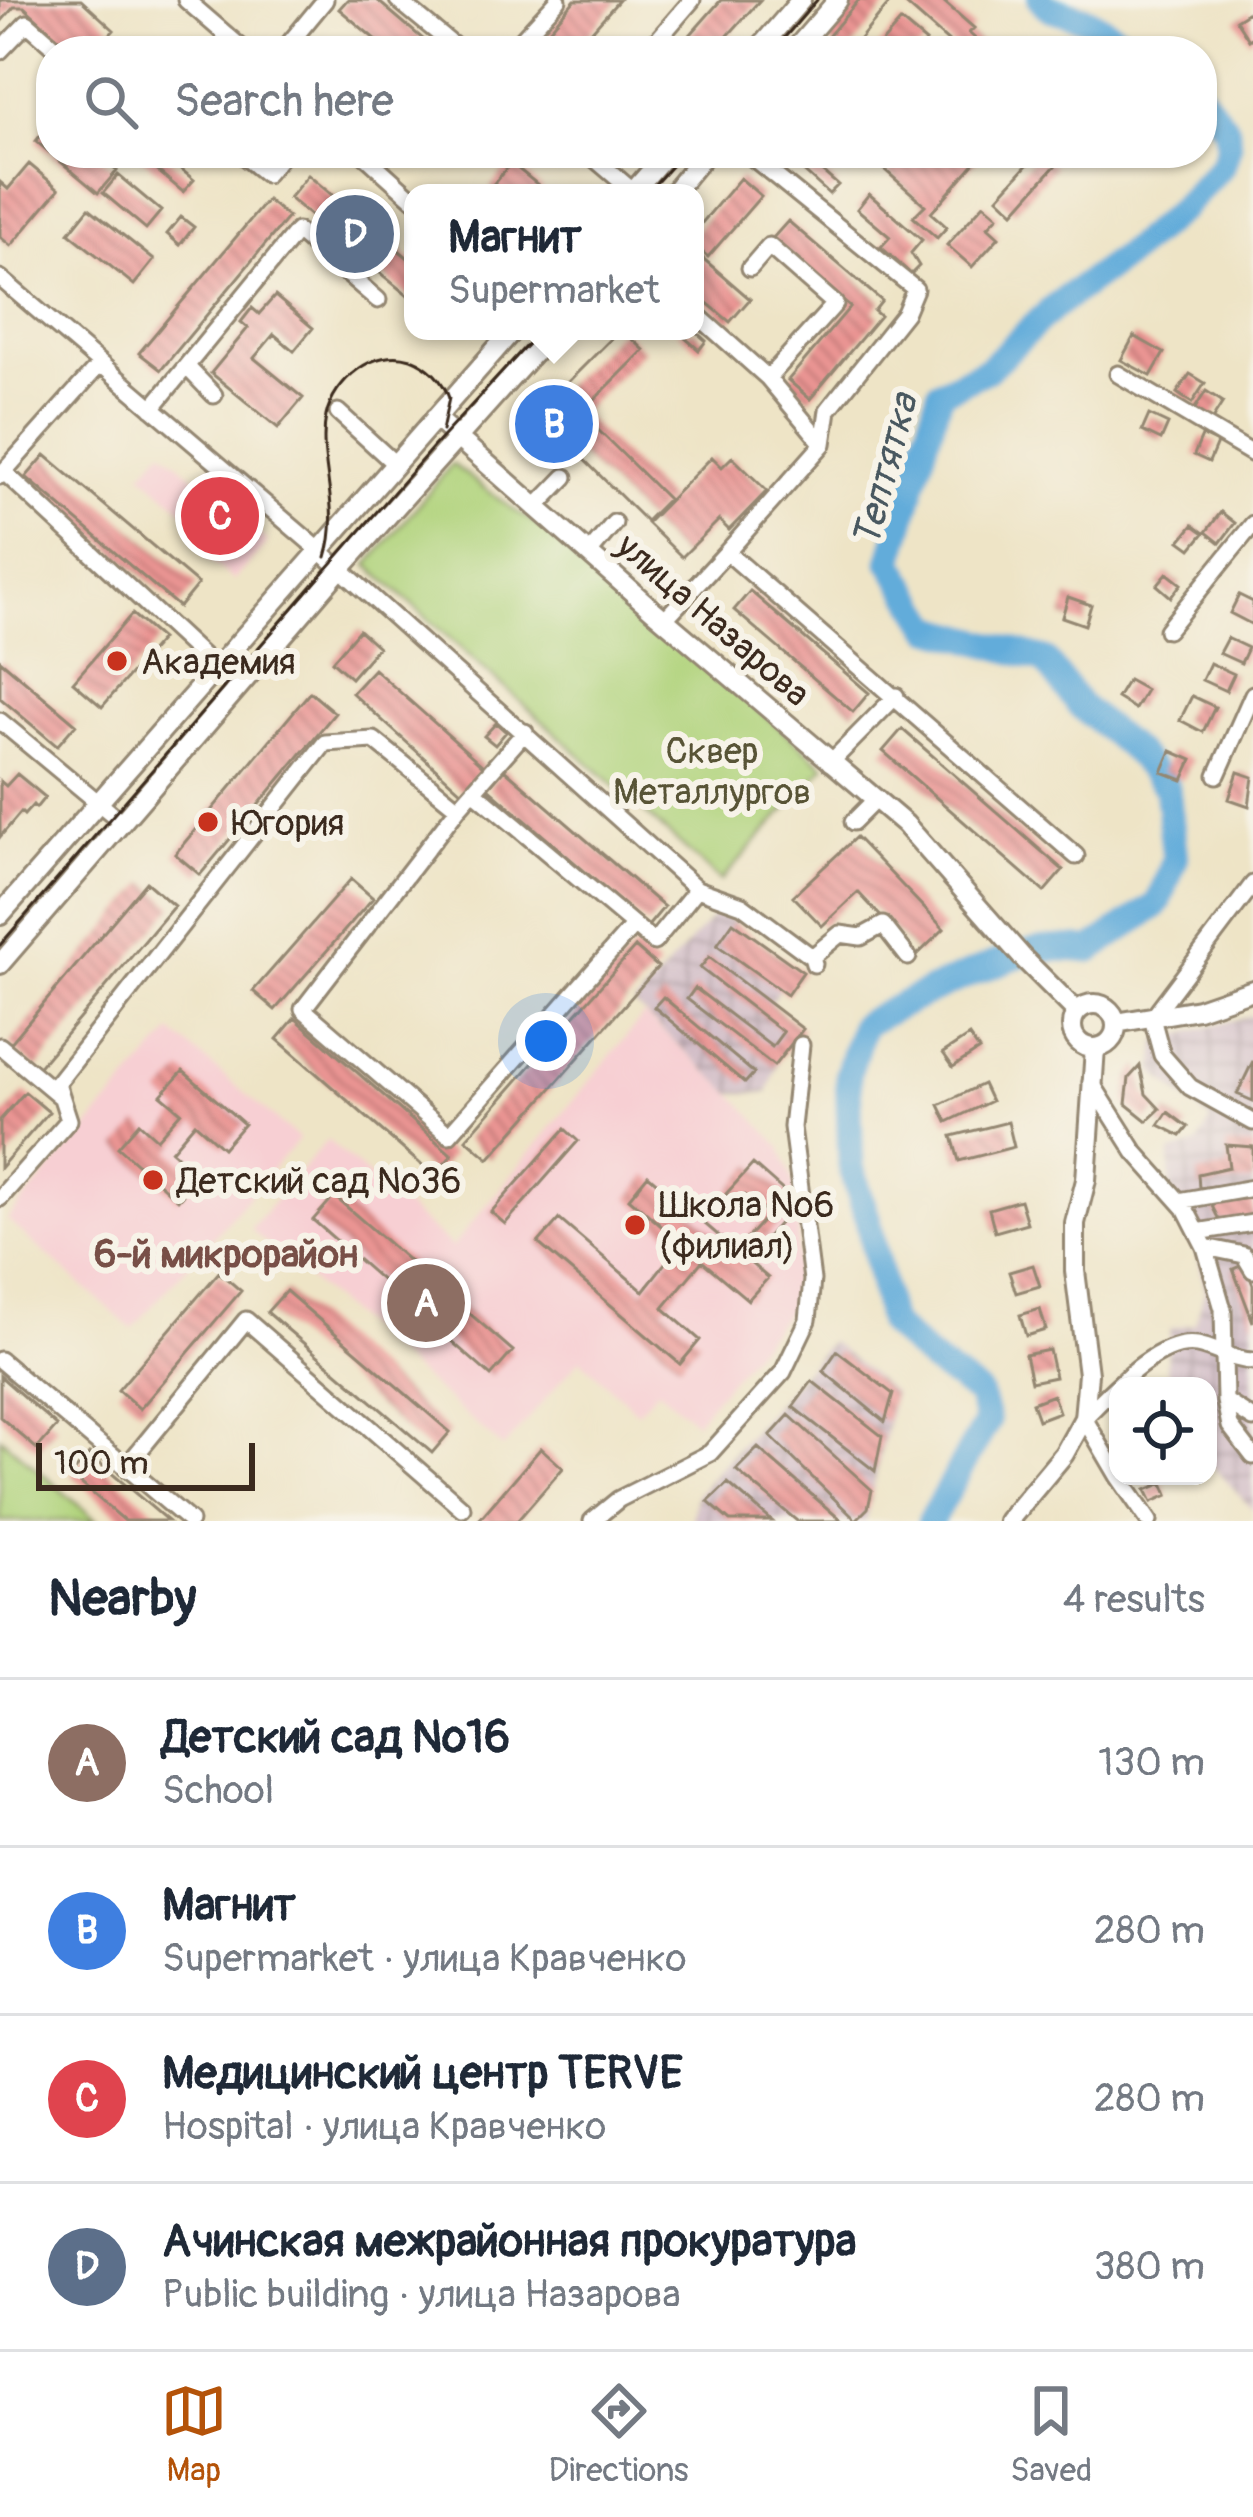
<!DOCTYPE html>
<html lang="en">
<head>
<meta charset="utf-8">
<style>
  :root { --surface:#fff; --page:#f2f2f3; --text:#1f2937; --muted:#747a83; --line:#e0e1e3; --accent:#b45309 }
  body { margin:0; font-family:Pangolin,sans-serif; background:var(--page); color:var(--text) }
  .controls { position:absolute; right:36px; bottom:36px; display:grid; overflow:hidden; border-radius:24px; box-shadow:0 3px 9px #0004 }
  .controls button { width:108px; height:108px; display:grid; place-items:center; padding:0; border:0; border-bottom:3px solid var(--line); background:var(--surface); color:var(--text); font:60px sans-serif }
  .scale { position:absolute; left:36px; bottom:30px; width:219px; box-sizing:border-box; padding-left:12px; border:6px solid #3b2a1e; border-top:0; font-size:33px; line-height:42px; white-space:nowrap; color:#3b2a1e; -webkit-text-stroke:9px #f7f3e8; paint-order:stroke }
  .you { position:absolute; left:546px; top:1041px; width:42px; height:42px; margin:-30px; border:9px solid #fff; border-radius:50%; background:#1a73e8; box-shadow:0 0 0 18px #1a73e833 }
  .badge { display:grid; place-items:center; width:78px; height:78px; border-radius:50%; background:var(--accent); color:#fff; font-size:39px; font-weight:700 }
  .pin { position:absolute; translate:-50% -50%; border:6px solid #fff; box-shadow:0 3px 12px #0006 }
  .popup { position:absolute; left:404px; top:184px; width:300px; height:156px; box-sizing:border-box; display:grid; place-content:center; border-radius:24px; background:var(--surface); filter:drop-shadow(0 3px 9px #0005); font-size:39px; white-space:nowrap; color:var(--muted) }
  .popup b { font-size:45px; color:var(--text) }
  .popup::after { content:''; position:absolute; left:50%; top:100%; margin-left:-24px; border:24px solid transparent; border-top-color:var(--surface) }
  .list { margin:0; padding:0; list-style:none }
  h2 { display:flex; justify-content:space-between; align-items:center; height:156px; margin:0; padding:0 48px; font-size:51px }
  h2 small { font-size:39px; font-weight:400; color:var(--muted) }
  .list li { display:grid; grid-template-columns:78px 1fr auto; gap:36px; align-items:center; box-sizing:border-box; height:168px; padding:0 48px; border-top:3px solid var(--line) }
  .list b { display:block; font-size:45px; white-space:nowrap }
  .list p { margin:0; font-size:39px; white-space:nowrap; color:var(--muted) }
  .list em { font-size:39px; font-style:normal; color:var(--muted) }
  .icon { flex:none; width:66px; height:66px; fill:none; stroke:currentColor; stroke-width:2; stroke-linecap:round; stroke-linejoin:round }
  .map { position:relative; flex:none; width:1253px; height:1521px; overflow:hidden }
  .search { position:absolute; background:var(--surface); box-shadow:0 3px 9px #0004; left:36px; right:36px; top:36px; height:132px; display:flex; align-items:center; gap:30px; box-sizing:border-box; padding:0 42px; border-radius:48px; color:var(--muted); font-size:45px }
  .sheet { height:828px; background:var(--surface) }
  nav { display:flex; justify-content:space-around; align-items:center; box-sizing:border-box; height:168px; border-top:3px solid var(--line); background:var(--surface); font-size:33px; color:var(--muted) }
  nav a { display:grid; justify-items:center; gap:6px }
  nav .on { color:var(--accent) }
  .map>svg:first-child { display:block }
  .built { fill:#f7cfd3 }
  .industrial { fill:url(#industrial-grid) }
  .green { fill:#b0d37c; stroke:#767e4d; stroke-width:3 }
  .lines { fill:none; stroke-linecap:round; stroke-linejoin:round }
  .river { stroke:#62acda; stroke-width:27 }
  .building { fill:url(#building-back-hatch) }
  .minor-casing { stroke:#948772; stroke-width:21 }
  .major-casing { stroke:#948772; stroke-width:24 }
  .minor { stroke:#fff; stroke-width:15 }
  .major { stroke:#fff; stroke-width:18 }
  .tram { stroke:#3b2a1e; stroke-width:3 }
  .poi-dot { fill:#c8321e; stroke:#f7f3e8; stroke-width:4.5 }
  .labels { text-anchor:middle; stroke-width:12; stroke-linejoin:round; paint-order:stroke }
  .street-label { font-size:36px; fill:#3b2a1e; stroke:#f7f3e8 }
  .poi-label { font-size:36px; fill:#3b2a1e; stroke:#f7f3e8; text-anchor:start }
  .park-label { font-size:36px; fill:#585436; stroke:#f7f3e8 }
  .water-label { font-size:39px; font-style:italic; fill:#495860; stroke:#f7f3e8 }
  .neighbourhood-label { font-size:39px; font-weight:bold; fill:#784f47; stroke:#f7f3e8 }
</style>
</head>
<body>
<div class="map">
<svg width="1253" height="1521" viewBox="0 0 1253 1521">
  <defs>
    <pattern id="industrial-grid" width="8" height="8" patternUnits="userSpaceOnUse" patternTransform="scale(3)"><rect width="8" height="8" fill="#d2bdc7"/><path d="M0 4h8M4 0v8" fill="none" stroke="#ac9aa1"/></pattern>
    <pattern id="building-back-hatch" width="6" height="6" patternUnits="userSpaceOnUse" patternTransform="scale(3)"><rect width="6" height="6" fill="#ea9493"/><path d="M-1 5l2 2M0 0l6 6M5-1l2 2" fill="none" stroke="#bf7977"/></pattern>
  </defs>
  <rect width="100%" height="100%" fill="#f7f3e8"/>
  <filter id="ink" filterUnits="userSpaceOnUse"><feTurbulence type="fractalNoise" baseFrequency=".00833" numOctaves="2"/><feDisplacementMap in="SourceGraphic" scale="24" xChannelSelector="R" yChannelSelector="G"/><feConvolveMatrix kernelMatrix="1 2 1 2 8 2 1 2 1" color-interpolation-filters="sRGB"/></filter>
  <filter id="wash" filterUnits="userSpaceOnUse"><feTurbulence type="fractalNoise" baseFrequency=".004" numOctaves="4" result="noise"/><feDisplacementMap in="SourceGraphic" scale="48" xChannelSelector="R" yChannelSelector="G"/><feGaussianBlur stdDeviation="2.7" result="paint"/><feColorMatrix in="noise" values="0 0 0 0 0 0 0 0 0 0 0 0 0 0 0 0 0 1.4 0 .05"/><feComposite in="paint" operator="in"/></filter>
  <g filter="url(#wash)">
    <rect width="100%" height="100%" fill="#eee4c6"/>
    <path class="built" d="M 163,449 L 268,542 L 234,581 L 206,556 L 218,541 L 142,473 Z
      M 644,1015 L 732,1093 L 781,1147 L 800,1202 L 794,1303 L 695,1422 L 657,1389 L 637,1412 L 580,1359 L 503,1448 L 250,1229 L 327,1140 L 452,1247 Z
      M 172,1032 L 299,1139 L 132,1329 L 7,1220 Z"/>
    <path class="industrial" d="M 719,909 L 790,970 L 771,1002 L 790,1028 L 768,1093 L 732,1093 L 634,1005 Z
      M 1253,1015 L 1253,1510 L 1208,1461 L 1208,1386 L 1171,1386 L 1166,1367 L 1170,1329 L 1195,1323 L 1205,1289 L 1198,1257 L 1170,1208 L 1170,1153 L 1198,1144 L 1210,1121 L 1154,1072 L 1157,1041 Z
      M 830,1341 L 894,1393 L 866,1521 L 692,1521 L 696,1495 Z"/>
    <path class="green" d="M 452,464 L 512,509 L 545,529 L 825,766 L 721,881 L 368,565 Z
      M 0,1437 L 97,1521 L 0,1521 Z"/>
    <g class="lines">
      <path class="river" d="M 1041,0 L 1047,7 L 1089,20 L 1140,51
        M 930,1521 L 987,1422 L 979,1394 L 930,1360 L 890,1324 L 868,1220 L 851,1167 L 848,1074 L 863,1025 C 897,1006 929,991 965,976 C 1017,956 1033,943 1091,950 L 1158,904 L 1175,859 L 1167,788 L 1136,753 L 1079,705 L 1045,660 L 932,628 L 891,562 L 940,392 L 988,369 L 1055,306 L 1124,257 L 1181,209 L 1223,164 L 1228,147 L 1227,129 L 1202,97"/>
    </g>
    <g id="blocks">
      <path class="building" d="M 0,0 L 81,0 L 114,30 L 95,51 L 73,51 L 24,7 L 14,7 L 0,23 Z
        M 347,0 L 377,0 L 437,51 L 389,51 L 339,9 Z
        M 575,0 L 619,0 L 574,51 L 555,51 L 541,39 Z
        M 721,0 L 760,0 L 714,51 L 676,51 Z
        M 859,0 L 882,0 L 888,5 L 850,51 L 840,51 L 826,39 Z
        M 901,0 L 942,0 L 974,28 L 969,33 L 989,51 L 959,51 Z
        M 1250,11 L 1253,37 L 1249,40 L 1236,20 Z
        M 901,21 L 926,42 L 918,51 L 875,51 Z
        M 51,122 L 51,153 L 95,153 L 117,171 L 98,193 L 36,141 Z
        M 136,153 L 161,153 L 194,180 L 183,192 Z
        M 759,153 L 801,153 L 838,185 L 829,194 L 790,159 L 780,171 Z
        M 871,153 L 983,153 L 931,213 L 947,227 L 937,238 L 913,217 L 925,205 L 869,156 Z
        M 1038,153 L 1055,166 L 1014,212 L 998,197 Z
        M 511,163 L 543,189 L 540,193 L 496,193 L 490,188 Z
        M 29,164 L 59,189 L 11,246 L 0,237 L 0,182 L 8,189 Z
        M 118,175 L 161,211 L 146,229 L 103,193 Z
        M 308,175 L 413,262 L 413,300 L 289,198 Z
        M 740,178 L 761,196 L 708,257 L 695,246 L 695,231 Z
        M 869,194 L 922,240 L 911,253 L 919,266 L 911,274 L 881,247 L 890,237 L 857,209 Z
        M 267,200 L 288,217 L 161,370 L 139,353 Z
        M 984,204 L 998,216 L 988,227 L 999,237 L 972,267 L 947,245 Z
        M 89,208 L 154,260 L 134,285 L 69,233 Z
        M 181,217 L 194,227 L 180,245 L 167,234 Z
        M 788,221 L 882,301 L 874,311 L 880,316 L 810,399 L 788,380 L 850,307 L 771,240 Z
        M 699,255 L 750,299 L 730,322 L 705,301 L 695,313 L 695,260 Z
        M 275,296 L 313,328 L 294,351 L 274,334 L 254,358 L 303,398 L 278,428 L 211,373 L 248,328 L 241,322 L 252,308 L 259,314 Z
        M 619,331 L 624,331 L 644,350 L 581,413 L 668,499 L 646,521 L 537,413 Z
        M 677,331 L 695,331 L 706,341 L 699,350 Z
        M 1134,336 L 1164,353 L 1151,376 L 1121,360 Z
        M 1190,374 L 1205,383 L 1192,403 L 1177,393 Z
        M 1206,391 L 1223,402 L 1211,421 L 1194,410 Z
        M 1149,415 L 1168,424 L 1161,440 L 1142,431 Z
        M 1202,436 L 1217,443 L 1209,462 L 1194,455 Z
        M 45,455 L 198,584 L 179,607 L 26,477 Z
        M 712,457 L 722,467 L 732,457 L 767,491 L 729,530 L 719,520 L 682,557 L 647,523 Z
        M 1221,512 L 1235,523 L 1220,543 L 1206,532 Z
        M 1193,525 L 1204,533 L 1191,549 L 1180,541 Z
        M 1167,573 L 1181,584 L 1171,597 L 1157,585 Z
        M 750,591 L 869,693 L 853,712 L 734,610 Z
        M 1239,595 L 1253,602 L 1253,625 L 1230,613 Z
        M 1068,597 L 1091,605 L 1085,625 L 1062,617 Z
        M 132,614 L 161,639 L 102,707 L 73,682 Z
        M 359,630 L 378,647 L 351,678 L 332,661 Z
        M 1227,638 L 1248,648 L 1241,663 L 1219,653 Z
        M 0,660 L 76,724 L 57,746 L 0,698 Z
        M 1210,663 L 1234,674 L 1226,691 L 1202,680 Z
        M 374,669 L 484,767 L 462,792 L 352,693 Z
        M 1128,680 L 1146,690 L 1135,709 L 1117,698 Z
        M 310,692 L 335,713 L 200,875 L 175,854 Z
        M 1192,696 L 1215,707 L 1203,732 L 1180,720 Z
        M 496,723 L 506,732 L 495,745 L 484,736 Z
        M 902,729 L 1063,870 L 1044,892 L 883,751 Z
        M 1171,751 L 1192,760 L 1183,780 L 1162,772 Z
        M 504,769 L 664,907 L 648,926 L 488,788 Z
        M 1238,772 L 1253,777 L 1249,806 L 1229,799 Z
        M 17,774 L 45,797 L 36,808 L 33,805 L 24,815 L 21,812 L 0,837 L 0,781 L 6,786 Z
        M 856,837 L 944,929 L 917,955 L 858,892 L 822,926 L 793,896 Z
        M 351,879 L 373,898 L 275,1010 L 253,991 Z
        M 146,882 L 174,906 L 37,1069 L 9,1045 Z
        M 733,922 L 803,972 L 787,995 L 717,945 Z
        M 635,947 L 658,967 L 489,1159 L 466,1139 Z
        M 709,957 L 803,1029 L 774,1066 L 687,999 L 695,988 L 772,1047 L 783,1032 L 700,968 Z
        M 663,997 L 754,1073 L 745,1083 L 654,1007 Z
        M 295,1018 L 452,1155 L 434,1176 L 277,1039 Z
        M 969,1036 L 979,1050 L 953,1067 L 943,1053 Z
        M 1253,1061 L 1253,1101 L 1237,1094 Z
        M 1140,1066 L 1146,1094 L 1160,1109 L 1147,1121 L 1126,1104 L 1129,1078 Z
        M 183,1071 L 244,1124 L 223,1148 L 195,1123 L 171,1151 L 199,1176 L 178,1200 L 118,1147 L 139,1123 L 157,1139 L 181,1112 L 161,1095 Z
        M 983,1084 L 991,1101 L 947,1122 L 939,1105 Z
        M 25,1092 L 49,1112 L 0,1168 L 0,1120 Z
        M 1168,1112 L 1188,1127 L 1181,1136 L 1159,1125 Z
        M 1008,1122 L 1014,1147 L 959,1161 L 952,1136 Z
        M 565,1129 L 578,1141 L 505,1224 L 491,1212 Z
        M 1226,1145 L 1253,1147 L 1253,1181 L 1199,1188 L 1198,1174 L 1229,1167 Z
        M 753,1164 L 797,1203 L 758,1247 L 747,1238 L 768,1215 L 745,1195 L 737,1204 L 726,1194 Z
        M 648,1175 L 768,1278 L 748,1300 L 702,1261 L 663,1308 L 700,1340 L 680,1364 L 538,1243 L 559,1219 L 643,1291 L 681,1243 L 629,1198 Z
        M 334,1196 L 513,1351 L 491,1376 L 313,1220 Z
        M 1253,1198 L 1253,1218 L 1220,1222 L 1210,1202 Z
        M 1020,1200 L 1027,1223 L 995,1232 L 989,1209 Z
        M 1245,1264 L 1253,1285 L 1253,1322 L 1233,1269 Z
        M 1033,1265 L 1040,1286 L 1016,1293 L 1009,1272 Z
        M 219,1272 L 241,1291 L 140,1409 L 118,1390 Z
        M 286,1291 L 450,1432 L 432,1453 L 267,1312 Z
        M 1040,1309 L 1046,1330 L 1026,1336 L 1020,1315 Z
        M 1049,1350 L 1055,1377 L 1031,1382 L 1025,1355 Z
        M 837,1351 L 893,1394 L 885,1422 L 823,1371 Z
        M 0,1376 L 57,1426 L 37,1449 L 0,1417 Z
        M 812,1381 L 882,1436 L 875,1471 L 793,1407 Z
        M 1053,1395 L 1059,1412 L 1038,1420 L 1032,1403 Z
        M 789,1415 L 872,1490 L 868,1508 L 856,1520 L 770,1436 Z
        M 541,1448 L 563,1468 L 517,1521 L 478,1521 Z
        M 758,1448 L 842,1521 L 797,1521 L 736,1470 Z
        M 89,1454 L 168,1521 L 125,1521 L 71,1475 Z
        M 728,1483 L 772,1521 L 730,1521 L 708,1502 Z
        M 1163,1483 L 1168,1495 L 1152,1502 L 1146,1490 Z"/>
    </g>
  </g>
  <g filter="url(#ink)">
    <use href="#blocks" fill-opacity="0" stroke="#948772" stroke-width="3"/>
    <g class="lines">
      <defs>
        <path id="minor" d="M 186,0 L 245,51
          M 398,0 L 460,51
          M 0,51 L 27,23 L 59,51
          M 283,51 L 325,0
          M 511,51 L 558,0
          M 648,51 L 692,0
          M 240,153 L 266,174 L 284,153
          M 362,153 L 413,199
          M 588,153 L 635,193
          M 750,268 L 769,246 L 835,304 L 768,378 L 823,444
          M 0,278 L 318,549 L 697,889 L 742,905 L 812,957 L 814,964
          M 695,313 L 768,378
          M 188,368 L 214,395
          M 1118,374 L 1253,454
          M 152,408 L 297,231 L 378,300
          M 338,412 L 395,464
          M 4,472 L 238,689
          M 0,476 L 100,364
          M 535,508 L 565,477
          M 727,552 L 823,444 L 828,410 L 905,313 L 915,289 L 747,153
          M 588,554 L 614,523
          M 664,620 L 727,552 L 1076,856
          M 1167,630 L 1253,524
          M 0,721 L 123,823
          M 830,763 L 896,696
          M 1217,775 L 1253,694
          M 475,792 L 654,942 L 697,889
          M 458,808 L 303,1009 L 449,1135 L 634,925
          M 853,822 L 877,798
          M 1253,884 L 1152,1018 L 1162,1055 L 1190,1087 L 1253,1122
          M 812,957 L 840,934 L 861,937 L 883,925 L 908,957
          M 0,1046 L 60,1096
          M 1091,1082 L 1135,1152 L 1185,1208 L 1205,1247 L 1223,1309 L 1225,1401 L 1230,1426 L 1253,1456
          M 0,1198 L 69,1120 L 57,1083 L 325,743 L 374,740 L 458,808 L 525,732
          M 1179,1201 L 1253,1188
          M 1197,1232 L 1253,1223
          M 1205,1247 L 1244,1255 L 1253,1270
          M 0,1360 L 190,1521
          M 1225,1401 L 1253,1419
          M 126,1467 L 246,1320 L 462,1508
          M 1118,1476 L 1084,1418 C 1109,1394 1158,1338 1197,1345 C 1217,1349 1231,1360 1253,1361
          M 1118,1476 L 1149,1521
          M 592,1521 L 619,1499 L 710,1453 L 783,1372 L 808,1320 L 812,1280 L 792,1127 L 801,1045"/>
        <path id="major" d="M 757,51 L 801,0
          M 794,51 L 838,0
          M 632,193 L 667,153
          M 673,193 L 706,153
          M 435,418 L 654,611 L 905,824 L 1022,957 L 1077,1012
          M 0,915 L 512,331
          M 0,964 L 340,569 L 553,331
          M1072 1026a22 22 0 1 1 44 0a22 22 0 1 1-44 0Z
          M 1116,1023 L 1198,1009 L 1253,990
          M 1008,1521 L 1064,1454 L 1084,1418 L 1088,1374 L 1075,1271 L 1075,1223 L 1086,1180 L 1095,1048"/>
      </defs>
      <use href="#minor" class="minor-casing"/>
      <use href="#major" class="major-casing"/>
      <use href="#minor" class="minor"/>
      <use href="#major" class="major"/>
      <path class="tram" d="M 773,51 L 817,0
        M 647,193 L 683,153
        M 326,557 C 342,507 317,460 326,416 C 334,380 374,347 411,359 C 429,366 443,380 449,398 L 442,431
        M 0,945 L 433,447 L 540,331"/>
    </g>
  </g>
  <g class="poi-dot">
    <circle cx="117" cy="661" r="12"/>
    <circle cx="208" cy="822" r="12"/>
    <circle cx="153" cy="1180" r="12"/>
    <circle cx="635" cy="1225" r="12"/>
  </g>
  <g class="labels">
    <g class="street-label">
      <text transform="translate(714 619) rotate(41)" y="13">улица Назарова</text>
    </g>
    <g class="poi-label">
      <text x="141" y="674">Академия</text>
      <text x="232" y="835">Югория</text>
      <text x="177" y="1193">Детский сад №36</text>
      <text x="659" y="1217">Школа №6<tspan x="659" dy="41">(филиал)</tspan></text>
    </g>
    <g class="park-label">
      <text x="712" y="763">Сквер<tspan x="712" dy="41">Металлургов</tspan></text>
    </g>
    <g class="water-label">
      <text transform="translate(884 470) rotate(-75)" y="14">Тептятка</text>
    </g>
    <g class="neighbourhood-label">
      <text x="226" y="1267">6-й микрорайон</text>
    </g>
  </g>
</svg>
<div class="controls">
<button><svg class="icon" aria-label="locate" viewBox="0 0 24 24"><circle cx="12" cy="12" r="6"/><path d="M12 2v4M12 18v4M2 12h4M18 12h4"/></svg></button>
</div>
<div class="scale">100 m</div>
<div class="you"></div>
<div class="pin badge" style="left:426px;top:1303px;background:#8d6e63">A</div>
<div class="pin badge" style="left:554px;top:424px;background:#3f7fe0">B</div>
<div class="popup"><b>Магнит</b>Supermarket</div>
<div class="pin badge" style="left:220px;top:516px;background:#e0444e">C</div>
<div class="pin badge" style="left:355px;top:234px;background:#5c6f8a">D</div>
<div class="search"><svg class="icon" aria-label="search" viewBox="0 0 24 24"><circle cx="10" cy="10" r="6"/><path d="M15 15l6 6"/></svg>Search here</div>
</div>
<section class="sheet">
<h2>Nearby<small>4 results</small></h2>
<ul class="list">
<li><span class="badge" style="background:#8d6e63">A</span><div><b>Детский сад №16</b><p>School</p></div><em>130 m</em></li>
<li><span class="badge" style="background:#3f7fe0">B</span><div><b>Магнит</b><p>Supermarket · улица Кравченко</p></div><em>280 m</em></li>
<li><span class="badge" style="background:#e0444e">C</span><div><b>Медицинский центр TERVE</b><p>Hospital · улица Кравченко</p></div><em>280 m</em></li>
<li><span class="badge" style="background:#5c6f8a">D</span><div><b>Ачинская межрайонная прокуратура</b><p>Public building · улица Назарова</p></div><em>380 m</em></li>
</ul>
</section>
<nav>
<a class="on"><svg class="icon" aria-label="map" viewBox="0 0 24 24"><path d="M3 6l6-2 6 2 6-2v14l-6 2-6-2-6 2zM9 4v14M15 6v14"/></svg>Map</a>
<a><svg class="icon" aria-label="directions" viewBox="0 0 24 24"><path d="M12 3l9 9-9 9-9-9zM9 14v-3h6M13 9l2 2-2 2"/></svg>Directions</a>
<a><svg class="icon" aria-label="saved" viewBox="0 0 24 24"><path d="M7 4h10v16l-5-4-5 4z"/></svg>Saved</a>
</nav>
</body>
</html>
